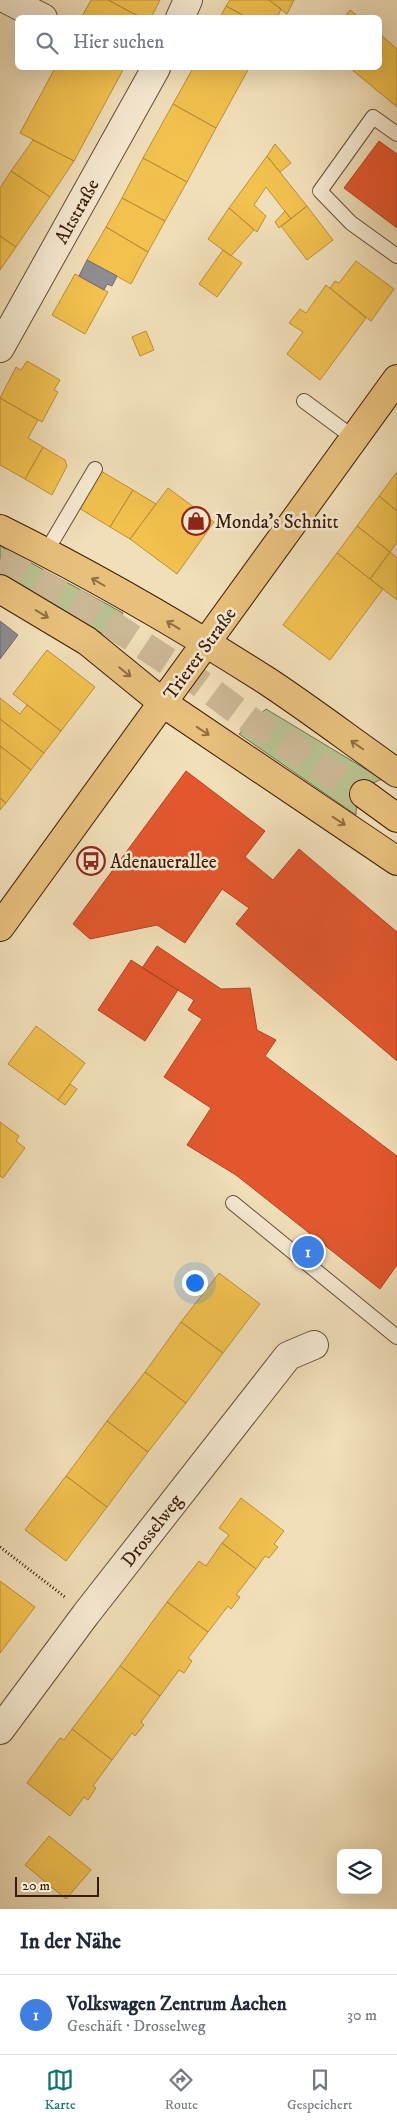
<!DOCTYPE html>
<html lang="de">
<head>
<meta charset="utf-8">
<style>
  :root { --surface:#fff; --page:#f2f2f3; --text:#1f2937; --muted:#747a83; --line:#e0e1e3; --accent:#0f766e }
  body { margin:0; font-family:"IM FELL DW Pica",serif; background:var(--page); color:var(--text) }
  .controls { position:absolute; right:15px; bottom:15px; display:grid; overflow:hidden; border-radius:8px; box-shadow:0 5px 20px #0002 }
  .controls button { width:45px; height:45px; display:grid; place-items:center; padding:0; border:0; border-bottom:1px solid var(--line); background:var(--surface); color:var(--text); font:25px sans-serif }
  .scale { position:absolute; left:15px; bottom:12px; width:84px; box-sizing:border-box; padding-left:5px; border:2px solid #3a1b09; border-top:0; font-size:14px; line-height:18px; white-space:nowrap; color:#3a1b09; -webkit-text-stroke:4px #f6ead2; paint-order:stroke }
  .you { position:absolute; left:194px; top:1282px; width:18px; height:18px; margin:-12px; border:4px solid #fff; border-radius:50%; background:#1a73e8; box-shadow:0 0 0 8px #1a73e833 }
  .badge { display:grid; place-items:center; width:32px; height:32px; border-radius:50%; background:var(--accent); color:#fff; font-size:16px; font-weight:700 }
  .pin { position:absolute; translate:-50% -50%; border:2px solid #fff; box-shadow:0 1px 5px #0006 }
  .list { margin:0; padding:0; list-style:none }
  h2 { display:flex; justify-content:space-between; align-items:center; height:65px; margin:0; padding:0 20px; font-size:21px }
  h2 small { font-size:16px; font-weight:400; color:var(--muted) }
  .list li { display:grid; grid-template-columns:32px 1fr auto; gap:15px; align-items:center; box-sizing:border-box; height:80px; padding:0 20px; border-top:1px solid var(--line) }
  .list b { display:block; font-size:19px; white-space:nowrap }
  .list p { margin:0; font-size:16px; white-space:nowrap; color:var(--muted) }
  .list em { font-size:16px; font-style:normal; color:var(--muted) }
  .icon { flex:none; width:28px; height:28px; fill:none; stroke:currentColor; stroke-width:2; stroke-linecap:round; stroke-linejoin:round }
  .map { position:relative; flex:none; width:397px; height:1909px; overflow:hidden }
  .search { position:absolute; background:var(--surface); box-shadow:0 5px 20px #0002; left:15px; right:15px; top:15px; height:55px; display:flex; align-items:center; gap:12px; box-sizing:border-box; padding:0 18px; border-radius:8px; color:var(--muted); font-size:19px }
  .sheet { height:145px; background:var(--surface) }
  nav { display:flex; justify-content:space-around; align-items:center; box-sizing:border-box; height:70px; border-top:1px solid var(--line); background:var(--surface); font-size:14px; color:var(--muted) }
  nav a { display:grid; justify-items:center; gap:2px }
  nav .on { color:var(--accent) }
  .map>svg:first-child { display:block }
  .green { fill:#b8c290; stroke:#796e4c }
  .homes { fill:#f2c14e; stroke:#bb8f39 }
  .shops { fill:#e4572e; stroke:#b14523 }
  .industry { fill:#8d8d92; stroke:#746b69 }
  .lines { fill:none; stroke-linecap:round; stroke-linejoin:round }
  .primary-tunnel { stroke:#ccb896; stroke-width:28; stroke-dasharray:28 14; stroke-linecap:butt }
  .service-casing { stroke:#684c35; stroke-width:16 }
  .minor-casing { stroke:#684c35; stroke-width:30 }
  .primary-casing { stroke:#3a1b09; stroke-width:30 }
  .path { stroke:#3a1b09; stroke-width:3; stroke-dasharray:1 2.5; stroke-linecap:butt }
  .service { stroke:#f6ead2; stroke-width:14 }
  .minor { stroke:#f6ead2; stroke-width:28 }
  .primary { stroke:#e8c07c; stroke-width:28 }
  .oneway { stroke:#916e42 }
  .labels { text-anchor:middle; stroke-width:5; stroke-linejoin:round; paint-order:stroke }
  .street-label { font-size:19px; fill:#3a1b09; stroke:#f6ead2 }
  .poi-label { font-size:19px; fill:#3a1b09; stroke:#f6ead2; text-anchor:start }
</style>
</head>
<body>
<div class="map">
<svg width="397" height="1909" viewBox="0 0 397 1909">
  <rect width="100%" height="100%" fill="#f1dfb9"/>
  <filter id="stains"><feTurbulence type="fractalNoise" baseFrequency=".004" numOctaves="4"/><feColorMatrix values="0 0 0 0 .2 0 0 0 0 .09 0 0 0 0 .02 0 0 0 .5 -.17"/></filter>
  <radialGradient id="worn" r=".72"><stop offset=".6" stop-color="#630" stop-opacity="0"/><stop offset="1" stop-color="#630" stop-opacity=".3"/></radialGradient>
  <path class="green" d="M 0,546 L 123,613 L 108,637 L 0,572 Z
    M 266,709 L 382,779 C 364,786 356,796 356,815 L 239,734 Z"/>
  <path class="homes" d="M 91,0 L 108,0 L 142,18 L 81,18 Z
    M 108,0 L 160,0 L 151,18 L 142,18 Z
    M 230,0 L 269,0 L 281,9 L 277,18 L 248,18 L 226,6 Z
    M 269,0 L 294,0 L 287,14 Z
    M 226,6 L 248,18 L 220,18 Z
    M 350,10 L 360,18 L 344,18 Z
    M 380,34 L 397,49 L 397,107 L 350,68 L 380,68 Z
    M 55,68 L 124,68 L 74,161 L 20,133 Z
    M 193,68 L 249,68 L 216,128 L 173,104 Z
    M 173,104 L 216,128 L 187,182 L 143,158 Z
    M 33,140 L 74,161 L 50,197 L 11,171 Z
    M 275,144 L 291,163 L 280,172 L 267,156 Z
    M 267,156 L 307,206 L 291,219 L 266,187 L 254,205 L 266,216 L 257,232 L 229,208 Z
    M 143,158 L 187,182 L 165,221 L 122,198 Z
    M 11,171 L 50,197 L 16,247 L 0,236 L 0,188 Z
    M 122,198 L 165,221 L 148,252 L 106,227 Z
    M 307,206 L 333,240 L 307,260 L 281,226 Z
    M 229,208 L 254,230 L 231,256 L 208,239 Z
    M 285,211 L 291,219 L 279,228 L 275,222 Z
    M 106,227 L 148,252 L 131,284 L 87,260 Z
    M 0,236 L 16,247 L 0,270 Z
    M 223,250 L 242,263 L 217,297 L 199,284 Z
    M 356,261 L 394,289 L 371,321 L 330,288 L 335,281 L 339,283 Z
    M 75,274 L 108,292 L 85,334 L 52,315 Z
    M 326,285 L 366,318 L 320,380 L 287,354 L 303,332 L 289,323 L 300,309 L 306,313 Z
    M 146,331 L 154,350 L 140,356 L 132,337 Z
    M 27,361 L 60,380 L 54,390 L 58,392 L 42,422 L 0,398 L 16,367 L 21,370 Z
    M 0,398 L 38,420 L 28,438 L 43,447 L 25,479 L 0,465 Z
    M 43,447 L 65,460 L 67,466 L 52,495 L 25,479 Z
    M 101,471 L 133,490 L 110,527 L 79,508 Z
    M 397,472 L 397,511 L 379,496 Z
    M 168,488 L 214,522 L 177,574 L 130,539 Z
    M 133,490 L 156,504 L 130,539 L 110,527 Z
    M 379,496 L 397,511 L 397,542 L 390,552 L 357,526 Z
    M 357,526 L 390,552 L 370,579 L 337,553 Z
    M 390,552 L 397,558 L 397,600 L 370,579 Z
    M 337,553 L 383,589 L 330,660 L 283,625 Z
    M 47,650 L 95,687 L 61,731 L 13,694 Z
    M 0,698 L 20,714 L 27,705 L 61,731 L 44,753 L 0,719 Z
    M 0,719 L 44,753 L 31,770 L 0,746 Z
    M 0,746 L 31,770 L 6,803 L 0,798 Z
    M 0,798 L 6,803 L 0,810 Z
    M 36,1026 L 85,1063 L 58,1100 L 8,1064 Z
    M 70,1084 L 77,1089 L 65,1105 L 58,1100 Z
    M 0,1122 L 19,1136 L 16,1141 L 25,1148 L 3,1178 L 0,1176 Z
    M 219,1273 L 260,1304 L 223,1353 L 181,1322 Z
    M 181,1322 L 223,1353 L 186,1403 L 145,1372 Z
    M 145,1372 L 186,1403 L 148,1452 L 107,1421 Z
    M 107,1421 L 148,1452 L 107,1507 L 66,1476 Z
    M 66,1476 L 107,1507 L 66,1561 L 25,1530 Z
    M 241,1498 L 284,1531 L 274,1544 L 278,1547 L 269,1558 L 265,1556 L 256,1569 L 222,1543 L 229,1535 L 219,1528 Z
    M 222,1543 L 256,1569 L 236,1595 L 240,1597 L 231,1609 L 228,1606 L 208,1632 L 167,1602 L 199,1561 L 206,1566 Z
    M 0,1581 L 35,1607 L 0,1653 Z
    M 167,1602 L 208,1632 L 188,1658 L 192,1661 L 184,1673 L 179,1670 L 160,1696 L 120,1666 Z
    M 120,1666 L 160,1696 L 141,1722 L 144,1725 L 135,1736 L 132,1733 L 112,1760 L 72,1729 Z
    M 72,1729 L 112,1760 L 93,1786 L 96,1788 L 88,1800 L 84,1797 L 70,1816 L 27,1783 L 60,1738 L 64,1740 Z
    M 49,1836 L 91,1870 L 66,1899 L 25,1865 Z"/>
  <path class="shops" d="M 379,141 L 397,154 L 397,228 L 344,188 Z
    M 186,771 L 265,831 L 245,857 L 273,880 L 299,849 L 397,932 L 397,1061 L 236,924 L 249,908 L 222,889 L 185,943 L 157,925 L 90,939 L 73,924 Z
    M 157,946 L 221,989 L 250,988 L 257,1030 L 276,1040 L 265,1056 L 397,1156 L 397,1265 L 380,1289 L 236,1175 L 187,1145 L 211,1108 L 164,1077 L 202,1019 L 188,1010 L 194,1000 L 142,968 Z
    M 131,960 L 178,990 L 145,1041 L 98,1010 Z"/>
  <path class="industry" d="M 87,260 L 117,276 L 112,286 L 107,284 L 104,290 L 79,276 Z
    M 0,621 L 18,635 L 0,659 Z"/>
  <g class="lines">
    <path class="primary-tunnel" d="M 0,560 L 102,618 L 193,678 L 251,721 L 364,794"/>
    <defs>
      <path id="service" d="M 397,134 L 373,117 L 320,191 L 351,223 L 397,256
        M 304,401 L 354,438
        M 46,552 L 95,469
        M 233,1203 L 397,1337"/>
      <path id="minor" d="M 8,0 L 43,18
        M 180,18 L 188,0
        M 0,348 L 156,68
        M 0,1730 L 86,1614 L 288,1356 L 314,1345"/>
      <path id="primary" d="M 0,529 C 91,574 181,626 267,681 C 311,710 354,743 397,773
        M 0,589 L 87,641 L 163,703 L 397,861
        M 364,794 L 397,818
        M 0,927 L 397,379"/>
    </defs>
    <use href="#service" class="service-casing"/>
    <use href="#minor" class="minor-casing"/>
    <use href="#primary" class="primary-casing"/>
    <path class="path" d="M 0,1547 L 65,1597"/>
    <use href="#service" class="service"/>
    <use href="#minor" class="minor"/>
    <use href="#primary" class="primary"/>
  </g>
  <defs><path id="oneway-shaft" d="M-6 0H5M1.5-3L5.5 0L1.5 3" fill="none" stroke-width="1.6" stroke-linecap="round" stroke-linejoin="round" transform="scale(1.25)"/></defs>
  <g class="oneway">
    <use href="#oneway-shaft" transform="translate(98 582) rotate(-150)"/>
    <use href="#oneway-shaft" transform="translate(42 614) rotate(31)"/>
    <use href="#oneway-shaft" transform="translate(173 625) rotate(-149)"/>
    <use href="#oneway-shaft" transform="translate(125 672) rotate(39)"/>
    <use href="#oneway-shaft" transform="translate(203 731) rotate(34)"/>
    <use href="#oneway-shaft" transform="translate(357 745) rotate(-145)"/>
    <use href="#oneway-shaft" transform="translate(339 821) rotate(33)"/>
  </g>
  <defs>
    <symbol id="shop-ring" viewBox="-11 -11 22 22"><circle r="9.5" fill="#f6ead2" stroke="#8f2418" stroke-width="1.5"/><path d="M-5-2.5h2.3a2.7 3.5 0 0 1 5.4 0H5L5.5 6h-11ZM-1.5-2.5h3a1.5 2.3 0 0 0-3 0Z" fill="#8f2418"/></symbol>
    <symbol id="bus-ring" viewBox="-11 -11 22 22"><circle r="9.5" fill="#f6ead2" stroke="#8f2418" stroke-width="1.5"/><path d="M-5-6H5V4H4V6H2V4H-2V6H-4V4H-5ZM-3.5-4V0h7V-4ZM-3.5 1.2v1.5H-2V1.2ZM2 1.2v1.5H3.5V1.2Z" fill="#8f2418"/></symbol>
  </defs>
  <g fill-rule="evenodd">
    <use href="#shop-ring" x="180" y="505" width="32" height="32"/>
    <use href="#bus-ring" x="75" y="845" width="32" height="32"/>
  </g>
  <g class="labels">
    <g class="street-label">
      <text transform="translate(76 211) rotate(-61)" y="7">Altstraße</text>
      <text transform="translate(199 653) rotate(-54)" y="7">Trierer Straße</text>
      <text transform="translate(151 1530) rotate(-52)" y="7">Drosselweg</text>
    </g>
    <g class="poi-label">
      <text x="215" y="528">Monda's Schnitt</text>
      <text x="110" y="868">Adenauerallee</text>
    </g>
  </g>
  <rect width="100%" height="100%" filter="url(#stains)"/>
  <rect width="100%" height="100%" fill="url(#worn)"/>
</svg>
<div class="controls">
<button><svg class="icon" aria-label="layers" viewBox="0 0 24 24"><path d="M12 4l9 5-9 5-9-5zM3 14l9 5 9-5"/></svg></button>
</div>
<div class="scale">20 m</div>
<div class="you"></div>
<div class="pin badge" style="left:308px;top:1252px;background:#3f7fe0">1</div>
<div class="search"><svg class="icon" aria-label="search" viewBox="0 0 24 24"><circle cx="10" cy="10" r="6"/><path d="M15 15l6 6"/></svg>Hier suchen</div>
</div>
<section class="sheet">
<h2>In der Nähe<small></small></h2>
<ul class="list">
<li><span class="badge" style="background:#3f7fe0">1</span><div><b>Volkswagen Zentrum Aachen</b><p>Geschäft · Drosselweg</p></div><em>30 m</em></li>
</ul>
</section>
<nav>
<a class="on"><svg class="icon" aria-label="map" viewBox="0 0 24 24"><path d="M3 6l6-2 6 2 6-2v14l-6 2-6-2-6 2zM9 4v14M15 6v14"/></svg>Karte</a>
<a><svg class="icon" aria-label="directions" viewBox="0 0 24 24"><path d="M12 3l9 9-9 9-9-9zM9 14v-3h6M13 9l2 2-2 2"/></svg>Route</a>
<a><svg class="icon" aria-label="saved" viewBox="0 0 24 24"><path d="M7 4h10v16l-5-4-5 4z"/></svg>Gespeichert</a>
</nav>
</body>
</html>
